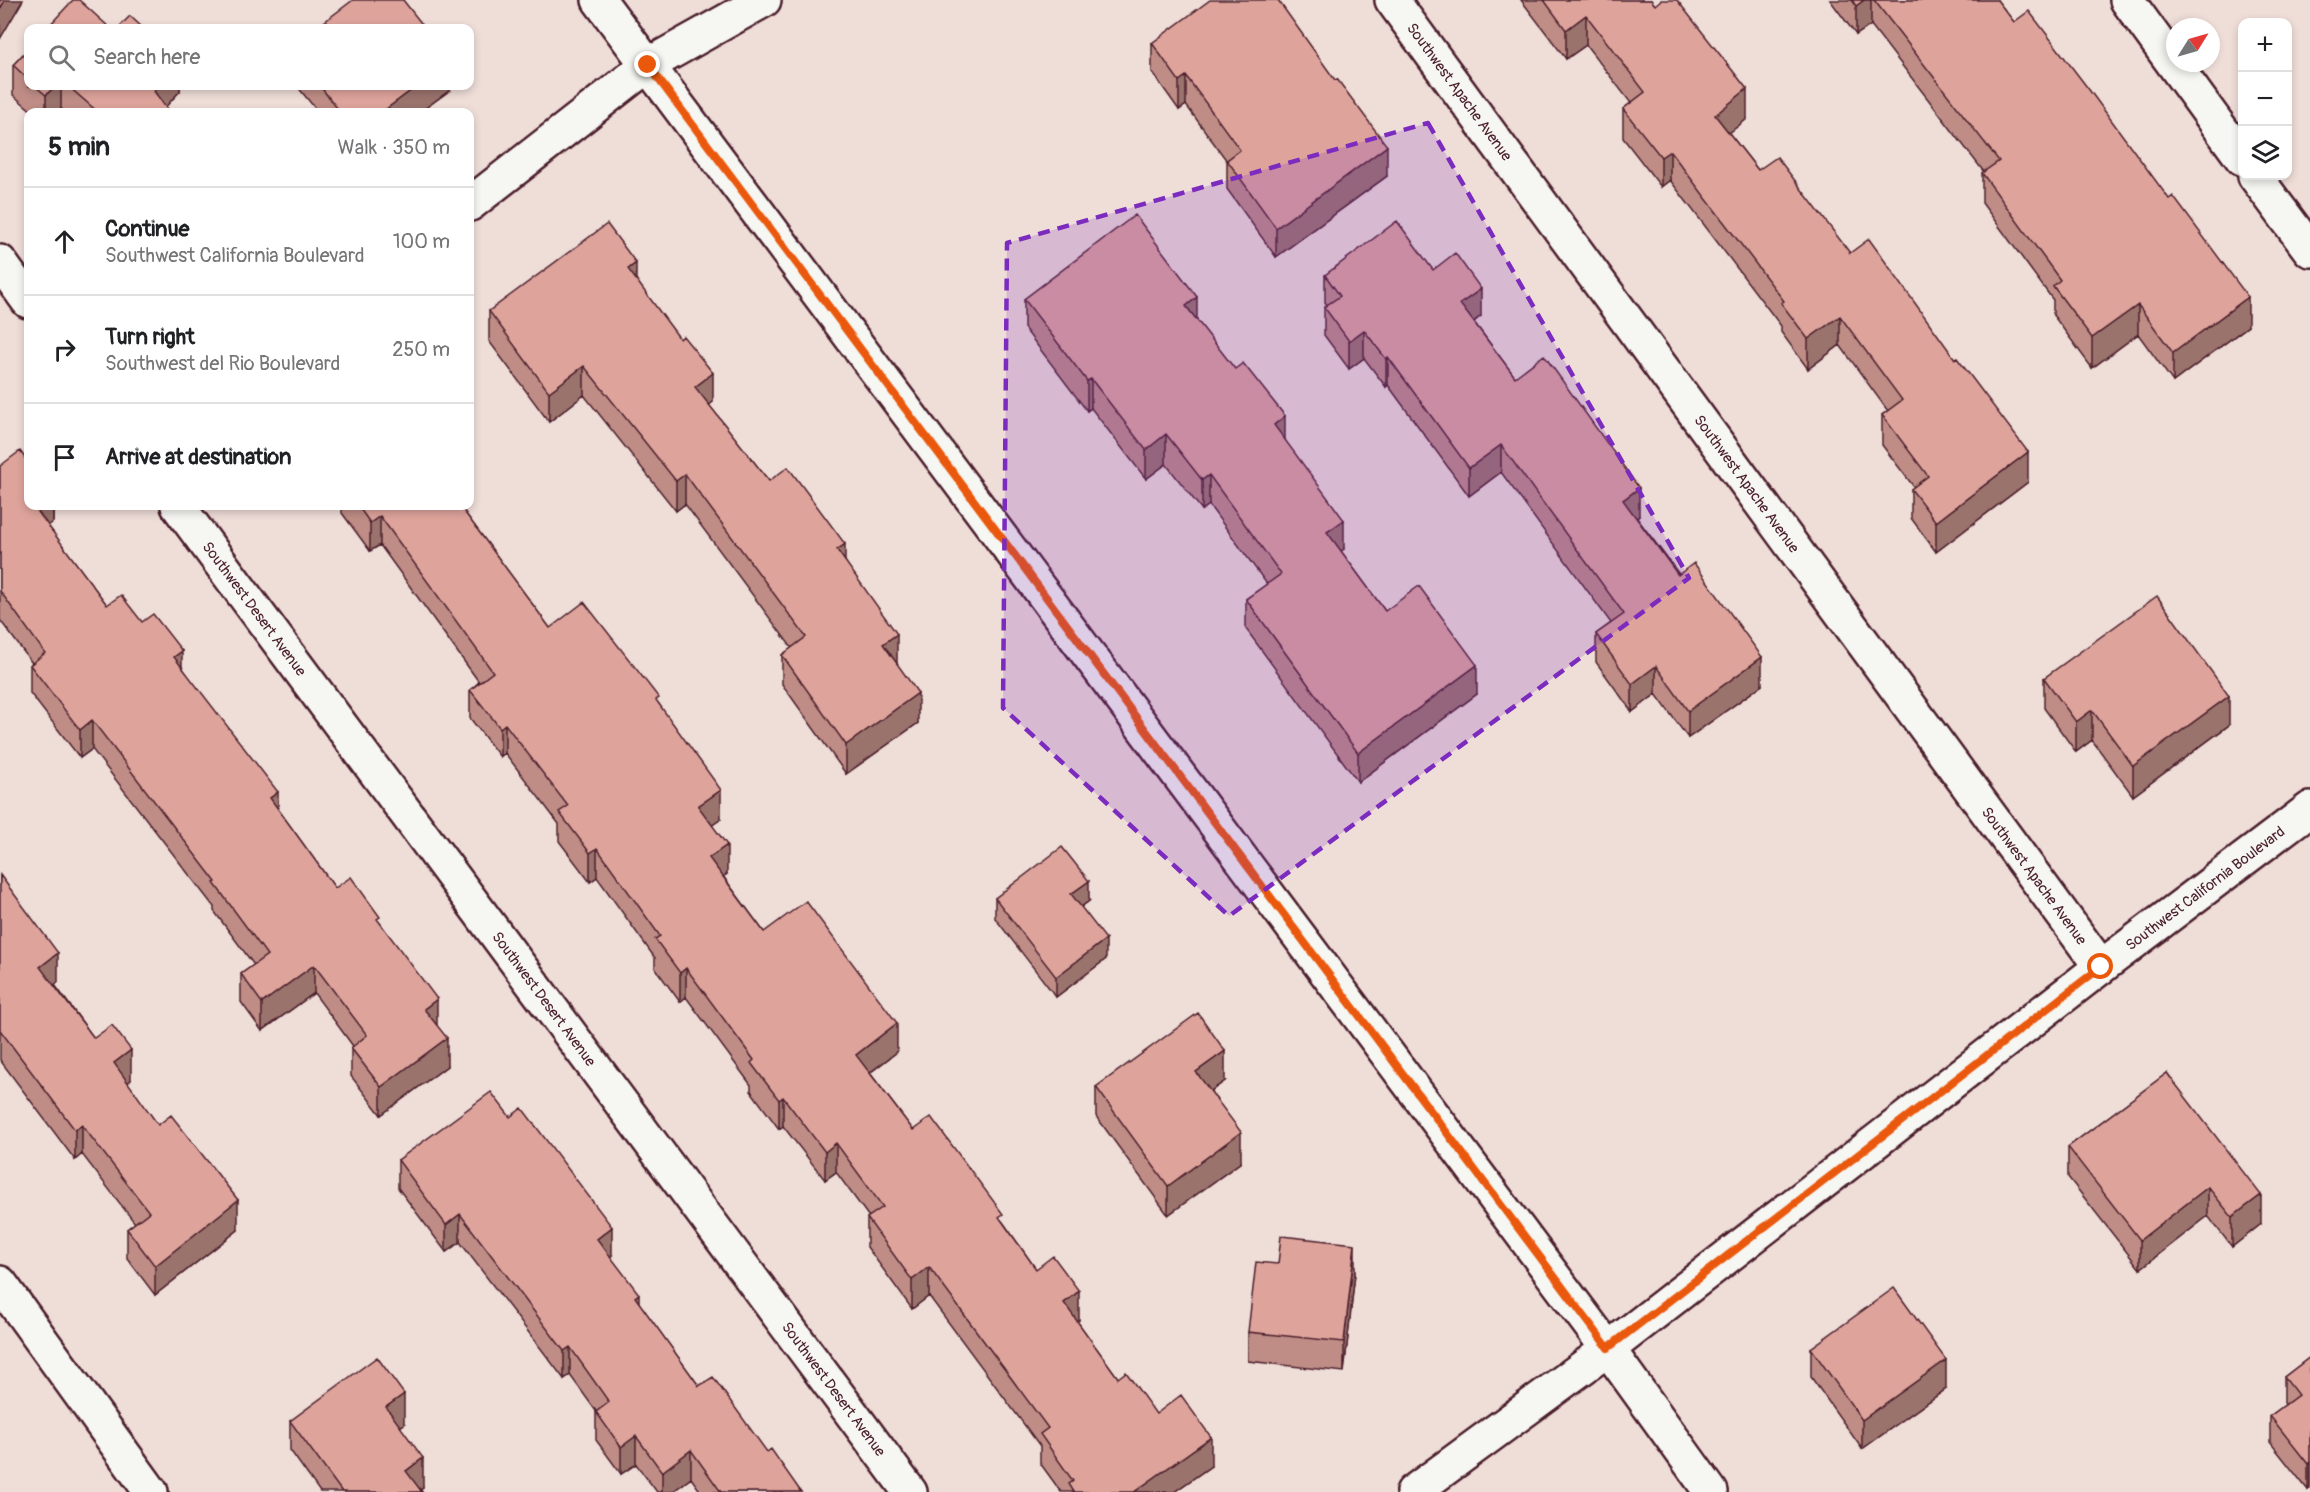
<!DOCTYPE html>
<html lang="en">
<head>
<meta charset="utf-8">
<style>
  :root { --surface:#fff; --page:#f6f6f6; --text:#202124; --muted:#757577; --line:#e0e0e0 }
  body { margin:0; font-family:Pangolin,sans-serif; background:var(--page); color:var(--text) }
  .controls { position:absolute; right:18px; top:18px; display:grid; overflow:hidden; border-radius:12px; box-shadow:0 3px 9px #0003 }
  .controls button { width:54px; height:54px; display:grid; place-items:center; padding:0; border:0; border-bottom:2px solid var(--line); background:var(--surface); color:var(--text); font:30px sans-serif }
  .compass { position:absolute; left:2166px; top:18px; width:54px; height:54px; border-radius:50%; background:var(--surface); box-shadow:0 3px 9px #0003; rotate:53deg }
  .stop { position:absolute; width:18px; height:18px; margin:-14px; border:4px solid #ea580c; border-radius:50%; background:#fff }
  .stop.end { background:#ea580c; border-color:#fff; box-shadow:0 2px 6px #0008 }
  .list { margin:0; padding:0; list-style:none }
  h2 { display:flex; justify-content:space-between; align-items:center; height:78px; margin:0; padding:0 24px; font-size:26px }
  h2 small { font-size:20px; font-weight:400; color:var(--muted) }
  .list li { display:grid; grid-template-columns:39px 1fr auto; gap:18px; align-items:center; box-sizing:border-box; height:108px; padding:0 24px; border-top:2px solid var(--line) }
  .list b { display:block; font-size:22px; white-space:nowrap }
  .list p { margin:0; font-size:20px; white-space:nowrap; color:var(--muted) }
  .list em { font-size:20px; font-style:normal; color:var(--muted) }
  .icon { flex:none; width:33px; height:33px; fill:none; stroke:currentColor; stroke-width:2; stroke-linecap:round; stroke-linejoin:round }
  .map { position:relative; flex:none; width:2310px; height:1492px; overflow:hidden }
  .search { position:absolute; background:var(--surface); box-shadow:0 3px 9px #0003; left:24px; top:24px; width:450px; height:66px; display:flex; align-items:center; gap:15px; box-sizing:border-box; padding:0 21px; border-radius:12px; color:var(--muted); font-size:22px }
  .panel { position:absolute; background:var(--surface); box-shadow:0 3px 9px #0003; left:24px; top:108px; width:450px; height:402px; border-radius:12px }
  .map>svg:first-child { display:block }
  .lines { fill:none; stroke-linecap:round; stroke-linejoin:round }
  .minor-casing { stroke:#4a1f2b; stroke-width:38 }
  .minor { stroke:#f6f6f2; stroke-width:33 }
  .wall { fill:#bf8d86; stroke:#4a1f2b; stroke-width:1.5 }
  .shaded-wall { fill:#9b736d; stroke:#4a1f2b; stroke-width:1.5 }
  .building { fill:#dea49c; stroke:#4a1f2b; stroke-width:1.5 }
  .route { stroke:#ea580c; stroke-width:8 }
  .marked { fill:#7b2cbf; fill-opacity:0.2; stroke:#7b2cbf; stroke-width:4.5; stroke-dasharray:12 8; stroke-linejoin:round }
  .labels { text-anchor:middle; stroke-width:5; stroke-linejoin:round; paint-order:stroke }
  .street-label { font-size:15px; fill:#4a1f2b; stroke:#f6f6f2 }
</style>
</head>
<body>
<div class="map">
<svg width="2310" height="1492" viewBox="0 0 2310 1492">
  <rect width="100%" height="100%" fill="#efddd8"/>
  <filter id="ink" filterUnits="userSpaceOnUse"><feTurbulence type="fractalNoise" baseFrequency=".0167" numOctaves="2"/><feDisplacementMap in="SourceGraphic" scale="12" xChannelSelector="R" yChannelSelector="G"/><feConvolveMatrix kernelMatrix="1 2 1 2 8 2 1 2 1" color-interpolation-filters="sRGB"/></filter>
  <g filter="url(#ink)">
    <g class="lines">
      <defs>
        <g id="minor">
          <path d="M 599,0 L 1608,1349 L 1711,1492"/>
          <path id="s1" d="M 1392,0 L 2101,967"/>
          <path d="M 2127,0 L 2242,158"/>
          <path d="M 2255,176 L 2310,250"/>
          <path d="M 470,204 L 648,65 L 764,0"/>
          <path d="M 0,262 L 28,301"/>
          <path id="s2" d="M 178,506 L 910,1492"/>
          <path d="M 0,1283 L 151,1492"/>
          <path id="s3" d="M 1413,1492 L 1608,1349 L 2101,967 L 2310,809"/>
        </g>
      </defs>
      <use href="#minor" class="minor-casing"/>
      <use href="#minor" class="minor"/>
    </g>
    <path class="wall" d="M 1521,0 L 1651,0 L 1747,119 L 1729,133 L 1758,170 L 1850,253 L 2028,482 L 1936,552 L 1911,518 L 1911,489 L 1914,487 L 1882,445 L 1882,415 L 1888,411 L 1840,345 L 1808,369 L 1781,332 L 1781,326 L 1670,180 L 1661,187 L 1623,138 L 1623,109 L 1631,103 L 1586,45 L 1566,59 Z
      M 1830,0 L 1997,0 L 2248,326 L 2173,382 L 2138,334 L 2092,368 L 2053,315 L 2053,300 L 1982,203 L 1982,173 L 1984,172 L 1871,25 L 1856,35 Z
      M 1152,43 L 1387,176 L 1276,257 L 1227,189 L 1227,161 L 1186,105 L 1179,110 L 1152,72 Z
      M 28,49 L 28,86 L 180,86 L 180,91 L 165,107 L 169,112 L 66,112 L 61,109 L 58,112 L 33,112 L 13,95 L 13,65 Z
      M 297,86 L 450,86 L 450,90 L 420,112 L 318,112 Z
      M 1433,270 L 1481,316 L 1474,322 L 1515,377 L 1639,516 L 1637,518 L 1762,685 L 1688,738 L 1656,694 L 1632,712 L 1596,662 L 1596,634 L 1611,623 L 1501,472 L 1469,496 L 1388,385 L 1386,387 L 1364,358 L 1349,369 L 1324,335 L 1324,307 L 1327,305 L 1325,302 L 1325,275 Z
      M 636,279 L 713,402 L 709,405 L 769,481 L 845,561 L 897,664 L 918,723 L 846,774 L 782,684 L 782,655 L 792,648 L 685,504 L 676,511 L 584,395 L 549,422 L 489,341 L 489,311 Z
      M 1024,299 L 1197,321 L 1285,440 L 1344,549 L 1341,551 L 1385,611 L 1477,694 L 1358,782 L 1246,629 L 1246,599 L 1267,584 L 1209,505 L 1202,510 L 1166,464 L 1146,479 L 1091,408 L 1087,411 L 1024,328 Z
      M 0,466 L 53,506 L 53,522 L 48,526 L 107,605 L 142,622 L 182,667 L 278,809 L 335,888 L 380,923 L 437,1026 L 447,1066 L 381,1115 L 351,1076 L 351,1048 L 353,1046 L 314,993 L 262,1031 L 241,1002 L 241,974 L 254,965 L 214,911 L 214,907 L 92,749 L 80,758 L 30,693 L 30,665 L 32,663 L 0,620 Z
      M 342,506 L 460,506 L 550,628 L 659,704 L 721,819 L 712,825 L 727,874 L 723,876 L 764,932 L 897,1052 L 870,1073 L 913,1130 L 1003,1222 L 1036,1269 L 1079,1320 L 1077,1321 L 1118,1378 L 1211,1466 L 1174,1492 L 1061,1492 L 1040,1463 L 1040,1446 L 929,1296 L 912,1309 L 867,1247 L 867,1218 L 869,1217 L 836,1172 L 825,1180 L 783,1126 L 779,1129 L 751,1091 L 751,1085 L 686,997 L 680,1002 L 655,968 L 655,958 L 597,877 L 590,882 L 559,841 L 559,824 L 505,753 L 500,757 L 470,718 L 470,690 L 479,682 L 380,545 L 370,551 L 342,513 Z
      M 2044,678 L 2229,725 L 2133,796 L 2092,740 L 2076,752 L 2044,708 Z
      M 0,875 L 58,982 L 55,985 L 94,1038 L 131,1080 L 127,1083 L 158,1125 L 238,1230 L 155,1295 L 127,1258 L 127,1229 L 135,1223 L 82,1154 L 75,1160 L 0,1060 Z
      M 995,898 L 1089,901 L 1081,907 L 1106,959 L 1056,997 L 995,918 Z
      M 2167,1073 L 2261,1224 L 2232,1247 L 2208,1216 L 2140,1269 L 2068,1177 L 2068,1147 Z
      M 1225,1081 L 1211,1091 L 1241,1162 L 1168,1215 L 1096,1116 L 1096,1087 Z
      M 398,1160 L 612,1255 L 610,1256 L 639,1303 L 699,1386 L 767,1452 L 801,1492 L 701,1492 L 691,1478 L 672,1492 L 657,1492 L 636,1464 L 621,1474 L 596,1440 L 596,1411 L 570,1375 L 564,1379 L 460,1242 L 446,1252 L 398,1188 Z
      M 1355,1273 L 1344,1372 L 1248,1361 L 1248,1332 Z
      M 1811,1348 L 1946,1389 L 1862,1449 L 1811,1377 Z
      M 2310,1357 L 2310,1488 L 2308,1490 L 2270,1442 L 2270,1416 L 2286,1405 L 2284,1403 L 2284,1377 Z
      M 290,1421 L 404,1424 L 400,1427 L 423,1488 L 420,1490 L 422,1492 L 320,1492 L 290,1450 Z"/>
    <path class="shaded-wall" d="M 5,0 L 23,0 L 0,39 L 0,9 Z
      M 1864,0 L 1871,0 L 1871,25 L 1856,35 L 1856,6 Z
      M 1586,15 L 1586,45 L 1566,59 L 1566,30 Z
      M 1186,76 L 1186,105 L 1179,110 L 1179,81 Z
      M 55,86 L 61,86 L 61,109 L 58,112 L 46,112 L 46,95 Z
      M 159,86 L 180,86 L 180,91 L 161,112 L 154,91 Z
      M 417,86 L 450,86 L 450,90 L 420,112 L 382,112 Z
      M 1747,89 L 1747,119 L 1715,144 L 1715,115 Z
      M 1387,146 L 1387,176 L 1276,257 L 1276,228 Z
      M 1670,151 L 1670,180 L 1661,187 L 1661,157 Z
      M 636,263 L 636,292 L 628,269 Z
      M 1481,289 L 1481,316 L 1460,332 L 1460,304 Z
      M 1197,297 L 1197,326 L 1186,306 Z
      M 2248,297 L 2248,326 L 2173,382 L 2173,353 Z
      M 2138,305 L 2138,334 L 2092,368 L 2092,338 Z
      M 1840,316 L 1840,345 L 1808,369 L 1808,339 Z
      M 1364,330 L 1364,358 L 1349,369 L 1349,341 Z
      M 1388,357 L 1388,385 L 1386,387 L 1386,359 Z
      M 584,366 L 584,395 L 549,422 L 549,392 Z
      M 713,373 L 713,402 L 695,416 L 695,387 Z
      M 1091,379 L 1091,408 L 1087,411 L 1087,381 Z
      M 1285,416 L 1285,446 L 1274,425 Z
      M 1166,434 L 1166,464 L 1146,479 L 1146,450 Z
      M 1501,445 L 1501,472 L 1469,496 L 1469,468 Z
      M 2028,452 L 2028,482 L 1936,552 L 1936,522 Z
      M 685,474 L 685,504 L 676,511 L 676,481 Z
      M 1209,475 L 1209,505 L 1202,510 L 1202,480 Z
      M 1639,488 L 1639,516 L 1623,527 L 1623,500 Z
      M 38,506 L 53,506 L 53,522 L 35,536 L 35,508 Z
      M 380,516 L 380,545 L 370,551 L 370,523 Z
      M 1344,520 L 1344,549 L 1327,562 L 1327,532 Z
      M 845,544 L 845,573 L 837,550 Z
      M 897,634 L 897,664 L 883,644 Z
      M 182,651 L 182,679 L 174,657 Z
      M 1762,657 L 1762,685 L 1688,738 L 1688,711 Z
      M 1477,665 L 1477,694 L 1358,782 L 1358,753 Z
      M 1656,666 L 1656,694 L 1632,712 L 1632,684 Z
      M 918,693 L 918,723 L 846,774 L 846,745 Z
      M 2229,696 L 2229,725 L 2133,796 L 2133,766 Z
      M 2092,710 L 2092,740 L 2076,752 L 2076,722 Z
      M 92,720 L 92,749 L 80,758 L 80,730 Z
      M 505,724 L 505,753 L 500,757 L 500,728 Z
      M 721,790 L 721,819 L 698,835 L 698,806 Z
      M 278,792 L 278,820 L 270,798 Z
      M 727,845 L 727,874 L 709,886 L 709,858 Z
      M 597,848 L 597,877 L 590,882 L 590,853 Z
      M 1089,881 L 1089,901 L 1071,914 L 1071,894 Z
      M 1106,939 L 1106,959 L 1056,997 L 1056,977 Z
      M 58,953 L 58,982 L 40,996 L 40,967 Z
      M 314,965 L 314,993 L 262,1031 L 262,1003 Z
      M 686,968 L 686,997 L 680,1002 L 680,973 Z
      M 437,999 L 437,1027 L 424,1009 Z
      M 897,1023 L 897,1052 L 856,1083 L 856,1055 Z
      M 447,1038 L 447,1066 L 381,1115 L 381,1087 Z
      M 131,1050 L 131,1080 L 114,1093 L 114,1063 Z
      M 1225,1051 L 1225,1081 L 1196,1101 L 1196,1072 Z
      M 783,1097 L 783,1126 L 779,1129 L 779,1100 Z
      M 82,1125 L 82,1154 L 75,1160 L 75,1130 Z
      M 1241,1132 L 1241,1162 L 1168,1215 L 1168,1186 Z
      M 836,1143 L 836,1172 L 825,1180 L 825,1152 Z
      M 2208,1187 L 2208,1216 L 2140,1269 L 2140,1240 Z
      M 2261,1195 L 2261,1224 L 2232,1247 L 2232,1217 Z
      M 238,1200 L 238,1230 L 155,1295 L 155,1266 Z
      M 460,1214 L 460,1242 L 446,1252 L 446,1225 Z
      M 612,1227 L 612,1255 L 597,1267 L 597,1239 Z
      M 1355,1244 L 1355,1273 L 1344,1372 L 1344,1342 Z
      M 929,1267 L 929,1296 L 912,1309 L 912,1280 Z
      M 1079,1291 L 1079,1320 L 1064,1332 L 1064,1303 Z
      M 639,1294 L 639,1321 L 635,1297 Z
      M 570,1347 L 570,1375 L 564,1379 L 564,1351 Z
      M 1946,1360 L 1946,1389 L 1862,1449 L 1862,1420 Z
      M 404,1394 L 404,1424 L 386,1437 L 386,1407 Z
      M 636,1436 L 636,1464 L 621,1474 L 621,1447 Z
      M 1211,1437 L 1211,1466 L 1174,1492 L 1134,1492 Z
      M 691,1450 L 691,1478 L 672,1492 L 662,1492 L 662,1472 Z
      M 423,1458 L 423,1488 L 417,1492 L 406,1471 Z
      M 2310,1462 L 2310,1488 L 2308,1490 L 2308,1464 Z"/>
    <path class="building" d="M 0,0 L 5,0 L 0,9 Z
      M 73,0 L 79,0 L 110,28 L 47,28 Z
      M 353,0 L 403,0 L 425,28 L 316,28 Z
      M 1210,0 L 1278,0 L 1335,80 L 1337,79 L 1387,146 L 1276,228 L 1227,160 L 1240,150 L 1186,76 L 1179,81 L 1152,43 Z
      M 1544,0 L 1651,0 L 1655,5 L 1661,0 L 1677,0 L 1747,89 L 1715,115 L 1758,170 L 1777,157 L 1850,253 L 1869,239 L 1955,359 L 1957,358 L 2028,452 L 1936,522 L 1911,489 L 1928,476 L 1882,415 L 1902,400 L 1840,316 L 1808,339 L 1781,303 L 1784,301 L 1670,151 L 1661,157 L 1623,109 L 1645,92 L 1586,15 L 1566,30 Z
      M 1852,0 L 1864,0 L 1856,6 Z
      M 1874,0 L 1997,0 L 2014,22 L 2029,11 L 2090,91 L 2169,199 L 2173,196 L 2248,297 L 2173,353 L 2138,305 L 2092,338 L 2053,286 L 2060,280 L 1982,173 L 1999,161 Z
      M 130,16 L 143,28 L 118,28 Z
      M 28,49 L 28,79 L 13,65 Z
      M 35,86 L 55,86 L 46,95 Z
      M 68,86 L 159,86 L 154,91 L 169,112 L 98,112 Z
      M 320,86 L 417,86 L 382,112 L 340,112 Z
      M 1135,215 L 1197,297 L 1186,306 L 1235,369 L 1243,363 L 1285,416 L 1274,425 L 1344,520 L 1327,532 L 1385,611 L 1419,586 L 1477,665 L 1358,753 L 1246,599 L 1281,574 L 1209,475 L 1202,480 L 1166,434 L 1146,450 L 1091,379 L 1087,381 L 1024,299 Z
      M 1397,221 L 1433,270 L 1455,253 L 1481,289 L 1460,304 L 1515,377 L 1544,355 L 1639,488 L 1623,500 L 1678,575 L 1694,563 L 1762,657 L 1688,711 L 1656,666 L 1632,684 L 1596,634 L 1624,614 L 1501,445 L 1469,468 L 1388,357 L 1386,359 L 1364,330 L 1349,341 L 1324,307 L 1340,296 L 1325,275 Z
      M 607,224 L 636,263 L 628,269 L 680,339 L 683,336 L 713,373 L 695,387 L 769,481 L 788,467 L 845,544 L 837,550 L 897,634 L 883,644 L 918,693 L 846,745 L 782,655 L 806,637 L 685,474 L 676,481 L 584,366 L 549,392 L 489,311 Z
      M 20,451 L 28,462 L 28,506 L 38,506 L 35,508 L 107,605 L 121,595 L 142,622 L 153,614 L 182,651 L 174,657 L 278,792 L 270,798 L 335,888 L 351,877 L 380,917 L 377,919 L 437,999 L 424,1009 L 447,1038 L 381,1087 L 351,1048 L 367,1035 L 314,965 L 262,1003 L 241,974 L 267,955 L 214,883 L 216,882 L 92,720 L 80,730 L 30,665 L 45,653 L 0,591 L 0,466 Z
      M 358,506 L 460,506 L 550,628 L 584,602 L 659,698 L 656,700 L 721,790 L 698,806 L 727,845 L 709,858 L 764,932 L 806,901 L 897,1023 L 856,1055 L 913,1130 L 931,1117 L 1003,1214 L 999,1217 L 1036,1269 L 1053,1256 L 1079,1291 L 1064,1303 L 1118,1378 L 1126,1372 L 1156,1414 L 1181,1395 L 1211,1437 L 1134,1492 L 1074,1492 L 1069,1484 L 1073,1481 L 1040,1434 L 1048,1428 L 929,1267 L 912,1280 L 867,1218 L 883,1207 L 836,1143 L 825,1152 L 783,1097 L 779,1100 L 751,1063 L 754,1060 L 686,968 L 680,973 L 655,939 L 660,936 L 597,848 L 590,853 L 559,812 L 568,806 L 505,724 L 500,728 L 470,690 L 493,672 L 380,516 L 370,523 Z
      M 2157,596 L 2229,696 L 2133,766 L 2092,710 L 2076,722 L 2044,678 Z
      M 1062,847 L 1089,881 L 1071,894 L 1106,939 L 1056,977 L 995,898 Z
      M 0,875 L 58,953 L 40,967 L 94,1038 L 112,1025 L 131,1050 L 114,1063 L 158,1125 L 171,1115 L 238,1200 L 155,1266 L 127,1229 L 149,1212 L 82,1125 L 75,1130 L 0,1030 Z
      M 1198,1013 L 1225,1051 L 1196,1072 L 1241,1132 L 1168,1186 L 1096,1087 Z
      M 2167,1073 L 2261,1195 L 2232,1217 L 2208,1187 L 2140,1240 L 2068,1147 Z
      M 491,1092 L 510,1117 L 522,1108 L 612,1227 L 597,1239 L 639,1294 L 635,1297 L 699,1386 L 713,1377 L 767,1452 L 771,1449 L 801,1492 L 721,1492 L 691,1450 L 662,1472 L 636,1436 L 621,1447 L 596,1412 L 609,1402 L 570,1347 L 564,1351 L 460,1214 L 446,1225 L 398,1160 Z
      M 1281,1236 L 1355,1244 L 1344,1342 L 1248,1332 L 1256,1262 L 1278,1264 Z
      M 1894,1288 L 1946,1360 L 1862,1420 L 1811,1348 Z
      M 377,1357 L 404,1394 L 386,1407 L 423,1458 L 406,1471 L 422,1492 L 342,1492 L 290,1421 Z
      M 2310,1357 L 2310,1462 L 2308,1464 L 2270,1416 L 2298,1395 L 2284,1377 Z"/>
  </g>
  <g class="lines" filter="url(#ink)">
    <path class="route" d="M 648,65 L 1608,1348 L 2101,967"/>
  </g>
  <path class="marked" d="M 1428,123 L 1689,578 L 1229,916 L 1003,708 L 1007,243 Z"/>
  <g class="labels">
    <g class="street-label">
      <text dy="5" stroke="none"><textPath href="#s1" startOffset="114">Southwest Apache Avenue</textPath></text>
      <text dy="5" stroke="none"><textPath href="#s1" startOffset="600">Southwest Apache Avenue</textPath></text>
      <text dy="5" stroke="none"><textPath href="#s2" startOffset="128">Southwest Desert Avenue</textPath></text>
      <text dy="5" stroke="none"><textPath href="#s1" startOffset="1086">Southwest Apache Avenue</textPath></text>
      <text dy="5" stroke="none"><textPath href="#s3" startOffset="996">Southwest California Boulevard</textPath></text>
      <text dy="5" stroke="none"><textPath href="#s2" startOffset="614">Southwest Desert Avenue</textPath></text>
      <text dy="5" stroke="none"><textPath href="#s2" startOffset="1100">Southwest Desert Avenue</textPath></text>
    </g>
  </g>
</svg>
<div class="controls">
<button>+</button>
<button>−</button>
<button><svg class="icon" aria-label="layers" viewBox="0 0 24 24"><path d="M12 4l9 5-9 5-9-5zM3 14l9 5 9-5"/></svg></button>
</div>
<svg class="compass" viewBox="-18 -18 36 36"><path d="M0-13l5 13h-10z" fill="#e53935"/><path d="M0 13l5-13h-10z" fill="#757577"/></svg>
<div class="stop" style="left:2101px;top:967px"></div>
<div class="stop end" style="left:648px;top:65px"></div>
<div class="search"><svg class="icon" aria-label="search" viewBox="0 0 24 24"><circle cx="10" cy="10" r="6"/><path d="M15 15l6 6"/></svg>Search here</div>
<section class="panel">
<h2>5 min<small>Walk · 350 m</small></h2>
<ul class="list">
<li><svg class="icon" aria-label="ahead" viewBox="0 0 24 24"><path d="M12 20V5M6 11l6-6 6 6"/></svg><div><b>Continue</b><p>Southwest California Boulevard</p></div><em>100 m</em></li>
<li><svg class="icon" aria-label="right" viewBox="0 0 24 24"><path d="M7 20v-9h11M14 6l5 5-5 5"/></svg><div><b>Turn right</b><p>Southwest del Rio Boulevard</p></div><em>250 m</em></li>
<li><svg class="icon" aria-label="arrive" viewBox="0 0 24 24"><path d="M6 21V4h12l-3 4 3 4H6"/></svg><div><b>Arrive at destination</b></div></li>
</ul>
</section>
</div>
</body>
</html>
